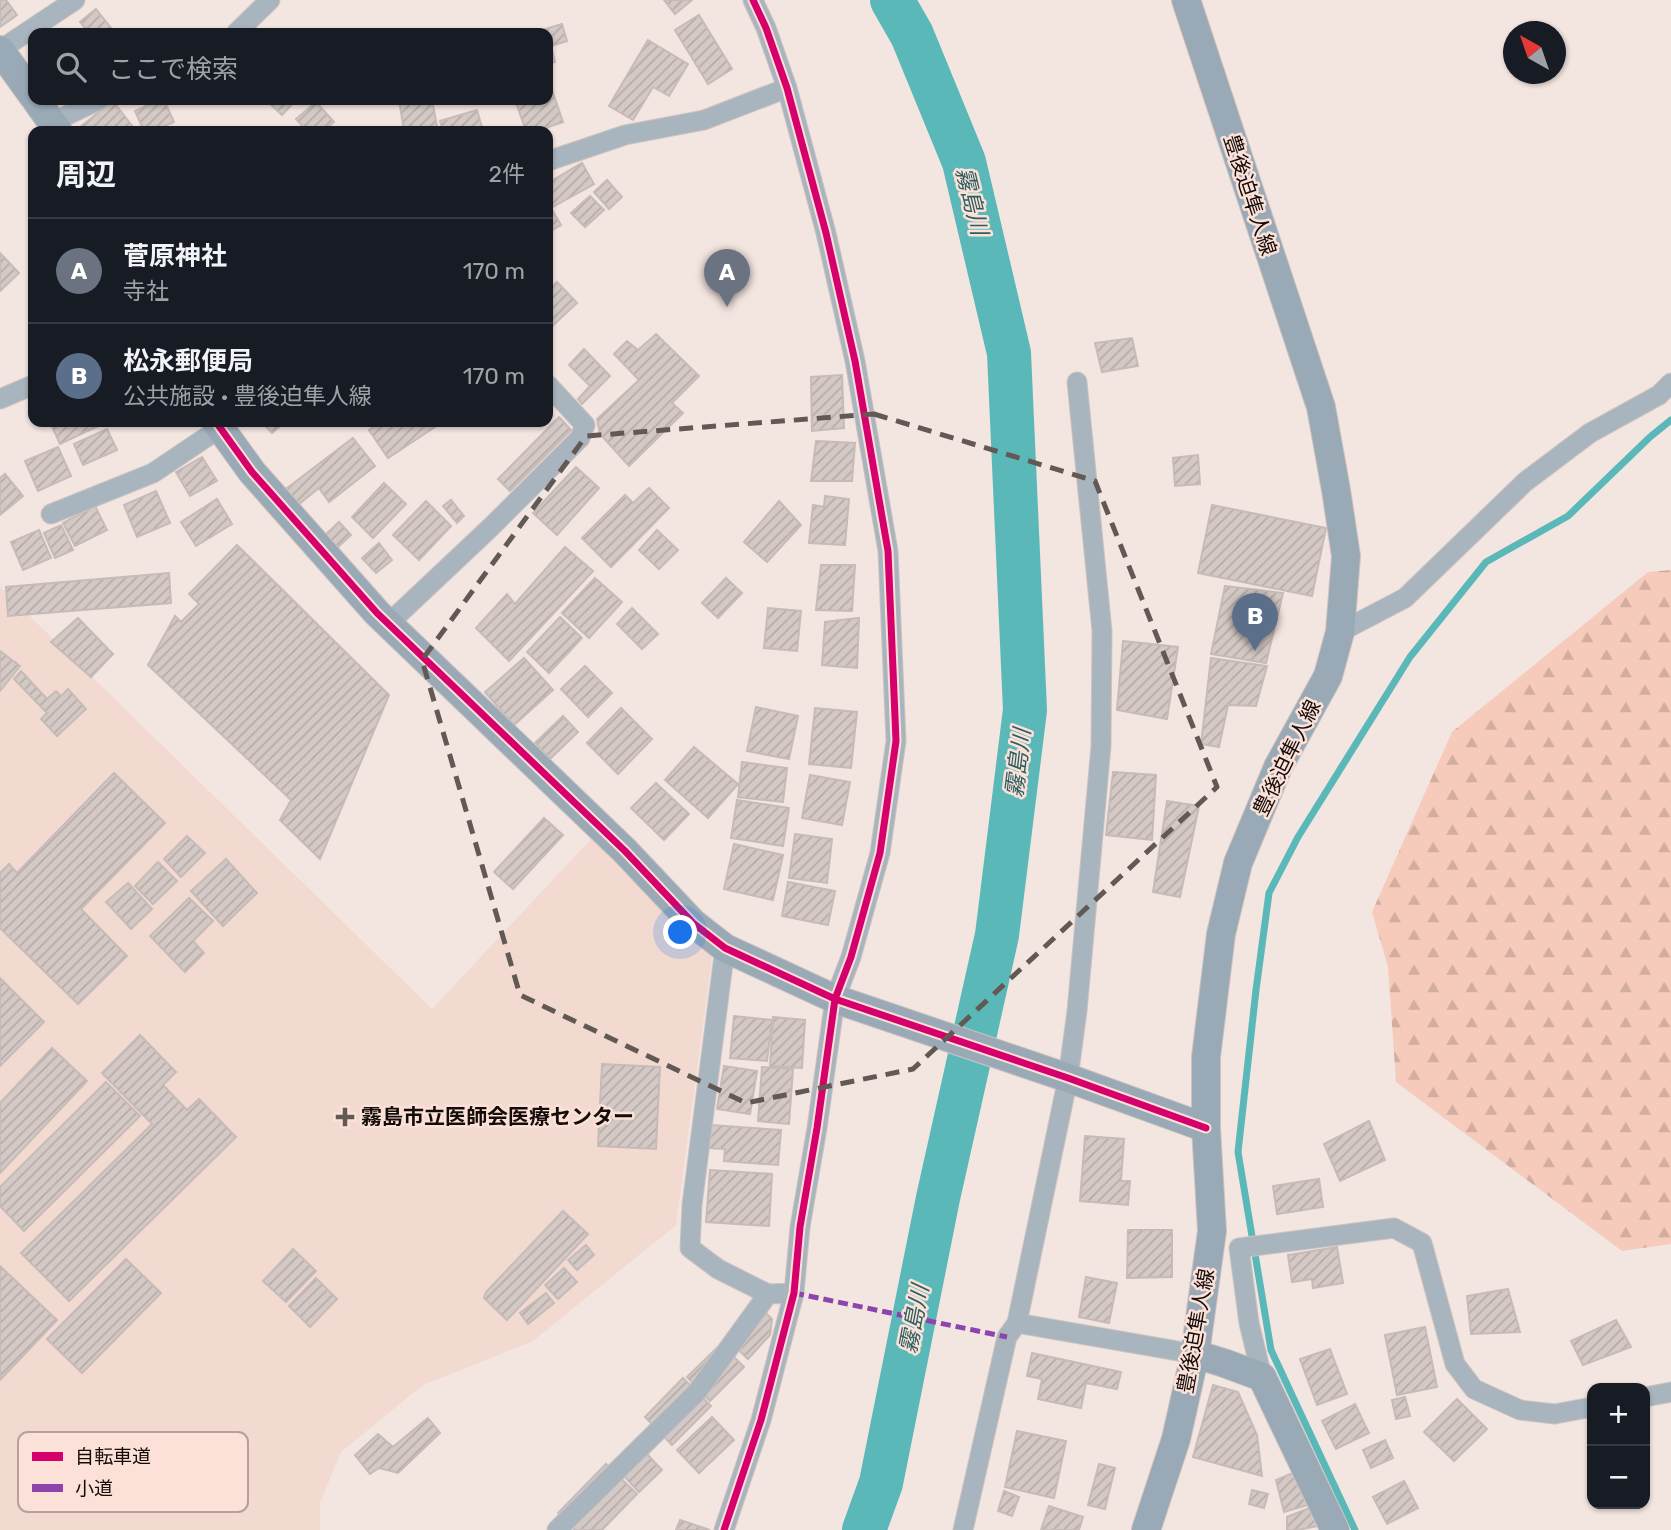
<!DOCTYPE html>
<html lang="ja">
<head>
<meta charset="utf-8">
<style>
  :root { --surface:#171b24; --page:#242831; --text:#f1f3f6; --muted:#9ea1a6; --line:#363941; --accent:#b1adad }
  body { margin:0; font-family:Rubik,"Noto Sans JP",sans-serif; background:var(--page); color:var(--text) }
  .controls { position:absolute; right:21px; bottom:21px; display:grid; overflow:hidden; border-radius:14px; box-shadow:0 2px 5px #0004 }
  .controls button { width:63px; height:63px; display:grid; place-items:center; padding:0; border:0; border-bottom:2px solid var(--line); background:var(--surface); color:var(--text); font:35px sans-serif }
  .compass { position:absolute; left:1503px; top:21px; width:63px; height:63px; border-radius:50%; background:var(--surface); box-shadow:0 2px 5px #0004; rotate:320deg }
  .you { position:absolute; left:681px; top:933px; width:24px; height:24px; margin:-18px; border:5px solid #fff; border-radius:50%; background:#1a73e8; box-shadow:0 0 0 10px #1a73e833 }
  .badge { display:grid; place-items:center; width:46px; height:46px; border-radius:50%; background:var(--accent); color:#fff; font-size:23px; font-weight:700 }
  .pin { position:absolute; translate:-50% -58px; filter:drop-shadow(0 2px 4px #0008) }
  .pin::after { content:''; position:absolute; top:37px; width:24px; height:21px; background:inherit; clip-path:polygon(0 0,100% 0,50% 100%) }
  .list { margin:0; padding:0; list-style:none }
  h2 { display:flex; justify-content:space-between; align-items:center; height:91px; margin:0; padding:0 28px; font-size:30px }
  h2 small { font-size:23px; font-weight:400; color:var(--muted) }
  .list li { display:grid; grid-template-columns:46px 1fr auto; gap:21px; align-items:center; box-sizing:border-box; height:105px; padding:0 28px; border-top:2px solid var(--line) }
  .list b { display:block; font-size:26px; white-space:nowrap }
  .list p { margin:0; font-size:23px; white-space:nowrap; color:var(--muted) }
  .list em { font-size:23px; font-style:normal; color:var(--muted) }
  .icon { flex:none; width:38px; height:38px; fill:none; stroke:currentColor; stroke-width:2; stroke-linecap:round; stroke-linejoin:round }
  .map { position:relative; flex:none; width:1671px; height:1530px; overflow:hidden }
  .search { position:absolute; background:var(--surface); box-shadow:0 2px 5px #0004; left:28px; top:28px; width:525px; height:77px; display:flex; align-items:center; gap:18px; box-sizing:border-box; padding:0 24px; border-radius:14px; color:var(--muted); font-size:26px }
  .panel { position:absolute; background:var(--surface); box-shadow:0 2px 5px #0004; left:28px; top:126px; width:525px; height:301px; border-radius:14px }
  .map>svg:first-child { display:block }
  .built { fill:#f2dad1 }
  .forest { fill:url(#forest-firs) }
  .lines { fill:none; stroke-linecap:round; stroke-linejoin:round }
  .stream { stroke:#5bb8b9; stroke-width:7 }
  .river { stroke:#5bb8b9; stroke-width:44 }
  .building { fill:url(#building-hatch); stroke:#c6bbb8; stroke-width:2 }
  .street-casing { stroke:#cec3bf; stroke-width:21 }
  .secondary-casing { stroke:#cec3bf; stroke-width:30 }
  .street { stroke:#a8b5bf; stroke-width:19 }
  .secondary { stroke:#99aab6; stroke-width:28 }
  .quiet { stroke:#8e44ad; stroke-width:5; stroke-dasharray:10 5; stroke-linecap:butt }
  .cycleway-casing { stroke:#fbe1d8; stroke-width:11 }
  .cycleway { stroke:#d6006c; stroke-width:7 }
  .marked { fill:none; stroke:#625854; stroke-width:5; stroke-dasharray:14 9; stroke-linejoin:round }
  .poi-dot { fill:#625854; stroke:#fbe1d8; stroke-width:2.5 }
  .labels { text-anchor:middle; stroke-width:5; stroke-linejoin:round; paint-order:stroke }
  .street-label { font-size:21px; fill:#140c09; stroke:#fbe1d8 }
  .poi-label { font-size:21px; font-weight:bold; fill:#140c09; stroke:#fbe1d8; text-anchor:start }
  .water-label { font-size:23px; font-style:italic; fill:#2c5f61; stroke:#fbe1d8 }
  .key { fill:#fbe1d8; stroke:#b6a19a; stroke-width:2 }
  .key-label { font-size:19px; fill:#140c09 }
</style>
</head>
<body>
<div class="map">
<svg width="1671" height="1530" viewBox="0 0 1671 1530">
  <defs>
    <pattern id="forest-firs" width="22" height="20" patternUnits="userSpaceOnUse" patternTransform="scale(1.75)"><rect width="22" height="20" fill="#f6cbbc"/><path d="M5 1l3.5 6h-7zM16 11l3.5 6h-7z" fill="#d2ada0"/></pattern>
    <pattern id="building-hatch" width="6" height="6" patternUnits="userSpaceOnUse" patternTransform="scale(1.75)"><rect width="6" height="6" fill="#d4c9c5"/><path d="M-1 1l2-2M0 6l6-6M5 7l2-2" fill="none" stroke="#b5aba8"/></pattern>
  </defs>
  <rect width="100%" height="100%" fill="#f3e5e0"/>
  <path class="built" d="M 0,587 L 432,1009 L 592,838 L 713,950 L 676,1225 L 533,1341 L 423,1385 L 341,1452 L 320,1503 L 320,1530 L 0,1530 Z"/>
  <path class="forest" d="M 1671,570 L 1671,1244 L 1622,1251 L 1396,1082 L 1388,967 L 1372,912 L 1452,732 L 1648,572 Z"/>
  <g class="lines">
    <path class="stream" d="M 1355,1530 L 1271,1350 L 1238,1152 L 1256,990 L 1269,893 L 1298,837 L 1410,657 L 1486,562 L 1568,516 L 1650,437 L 1671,420"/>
    <path class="river" d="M 864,1530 L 881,1483 L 938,1198 L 997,935 L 1025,710 L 1009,353 L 964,162 L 912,35 L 892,0"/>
  </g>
  <path class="building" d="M 0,0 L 6,0 L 17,15 L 0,27 Z
    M 664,0 L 692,0 L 675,14 Z
    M 96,9 L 115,33 L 89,33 L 80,22 Z
    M 699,15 L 732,69 L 708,84 L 675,30 Z
    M 562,24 L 567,41 L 551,46 L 555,62 L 548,64 L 548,33 L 532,33 Z
    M 648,40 L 688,64 L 669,96 L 653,87 L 633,120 L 609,106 Z
    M 551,87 L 563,122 L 536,131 L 526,131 L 515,100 L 548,100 L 548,88 Z
    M 160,100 L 164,100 L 174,122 L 153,131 L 144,131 L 135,111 Z
    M 266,100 L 296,100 L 282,115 Z
    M 399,100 L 432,100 L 438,131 L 404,131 Z
    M 113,101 L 136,131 L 75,131 Z
    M 316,102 L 334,122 L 323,131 L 307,131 L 296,119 Z
    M 477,110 L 483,131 L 443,131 L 440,121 Z
    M 582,163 L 594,184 L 551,208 L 561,225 L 548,232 L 548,183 Z
    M 607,180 L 622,197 L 609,209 L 594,192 Z
    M 590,196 L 604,210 L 585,227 L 571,213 Z
    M 0,253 L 19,273 L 0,291 Z
    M 557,282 L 577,303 L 548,330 L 548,291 Z
    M 656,334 L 699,376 L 672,403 L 683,413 L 629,466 L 600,434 L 597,419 L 639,380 L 614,354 L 627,341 L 638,350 Z
    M 1132,338 L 1138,366 L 1102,372 L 1095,343 Z
    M 584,349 L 610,376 L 582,404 L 578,399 L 590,386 L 569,365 Z
    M 842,375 L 844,428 L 812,431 L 811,377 Z
    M 559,417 L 571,430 L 510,491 L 498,479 Z
    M 50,422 L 104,422 L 105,423 L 60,444 Z
    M 262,422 L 285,422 L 272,433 Z
    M 381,422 L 432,422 L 435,427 L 388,458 L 369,430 Z
    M 107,429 L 117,450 L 83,465 L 74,444 Z
    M 353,438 L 375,466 L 329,502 L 319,488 L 294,508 L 282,492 Z
    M 816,441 L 855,443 L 852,481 L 811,481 Z
    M 58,447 L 71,476 L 38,491 L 25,461 Z
    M 1198,455 L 1200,484 L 1175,486 L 1173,458 Z
    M 202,457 L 217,481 L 190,496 L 176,472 Z
    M 576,467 L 599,488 L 557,535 L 533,513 Z
    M 5,474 L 23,496 L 0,515 L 0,478 Z
    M 384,483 L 406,504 L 373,538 L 352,517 Z
    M 649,488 L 669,508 L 611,567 L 582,538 L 625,495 L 633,503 Z
    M 156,491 L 170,523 L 137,537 L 124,505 Z
    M 825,496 L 849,499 L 845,545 L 809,543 L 813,505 L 824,507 Z
    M 217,499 L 232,524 L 196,546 L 181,522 Z
    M 451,500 L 464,516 L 457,523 L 443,506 Z
    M 426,501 L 451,526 L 419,560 L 393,535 Z
    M 779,501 L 801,525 L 767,562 L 744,542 Z
    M 1212,505 L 1326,528 L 1312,596 L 1198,573 Z
    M 95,506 L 107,530 L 75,546 L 63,523 Z
    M 339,522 L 351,535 L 337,548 L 325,535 Z
    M 61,525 L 73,550 L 55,558 L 44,533 Z
    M 39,530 L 51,558 L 23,570 L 11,542 Z
    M 657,530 L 678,550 L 659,569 L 639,550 Z
    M 379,543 L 392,560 L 376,573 L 362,558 Z
    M 237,545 L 389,695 L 320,859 L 280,820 L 291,800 L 148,665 L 175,616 L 181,622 L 199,604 L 189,594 Z
    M 565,547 L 593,571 L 509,661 L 476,628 L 507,594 L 515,604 Z
    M 821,565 L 855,565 L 852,611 L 816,610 Z
    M 169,573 L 171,603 L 8,616 L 6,587 Z
    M 595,578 L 622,602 L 589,638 L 562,613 Z
    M 726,578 L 742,593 L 718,618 L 702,603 Z
    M 1225,586 L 1283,593 L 1266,663 L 1211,654 Z
    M 632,608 L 658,634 L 642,649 L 617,624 Z
    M 768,608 L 801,611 L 797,651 L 764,648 Z
    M 560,617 L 582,638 L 549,673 L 527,652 Z
    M 78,618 L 113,654 L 91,677 L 51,642 Z
    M 859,618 L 857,668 L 822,665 L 825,622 Z
    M 1123,641 L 1178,647 L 1167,719 L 1117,710 Z
    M 0,651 L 20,666 L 0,691 Z
    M 524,658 L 553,690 L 514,725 L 485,692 Z
    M 1211,658 L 1267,666 L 1256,706 L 1228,705 L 1219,747 L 1201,744 Z
    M 585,666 L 612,693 L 588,717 L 561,689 Z
    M 21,671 L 47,699 L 56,691 L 61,696 L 68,689 L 86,709 L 57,736 L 41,719 L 47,713 L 14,679 Z
    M 756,707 L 798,716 L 789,759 L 747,751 Z
    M 621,708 L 652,739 L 618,774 L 587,743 Z
    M 815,708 L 857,712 L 851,768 L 809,764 Z
    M 563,716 L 578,732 L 550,759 L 535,743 Z
    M 694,747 L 738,784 L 708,818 L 665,780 Z
    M 742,762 L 787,768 L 783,802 L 738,797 Z
    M 1113,772 L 1156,775 L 1152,840 L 1106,835 Z
    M 114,773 L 165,823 L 81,909 L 127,956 L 78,1004 L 0,928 L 0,873 L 9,864 L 17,873 Z
    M 810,775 L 850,782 L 842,825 L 802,818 Z
    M 656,783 L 689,814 L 664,840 L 631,808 Z
    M 737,800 L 789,808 L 783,846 L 731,838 Z
    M 1167,801 L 1199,806 L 1180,897 L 1153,892 Z
    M 544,818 L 563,835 L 513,889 L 494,872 Z
    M 795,834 L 832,839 L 827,883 L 789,878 Z
    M 187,836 L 205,853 L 181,877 L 164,859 Z
    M 734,844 L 783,855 L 773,900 L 724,889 Z
    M 226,859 L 257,893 L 223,926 L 191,891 Z
    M 158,862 L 177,881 L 153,904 L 135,886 Z
    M 788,882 L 835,891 L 828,925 L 782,916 Z
    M 128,883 L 152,909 L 131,929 L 106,902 Z
    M 189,898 L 213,921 L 193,941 L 204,953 L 185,972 L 150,936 Z
    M 0,978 L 44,1022 L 0,1066 Z
    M 734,1016 L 772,1020 L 767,1061 L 730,1058 Z
    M 773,1017 L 805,1020 L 802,1068 L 770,1066 Z
    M 140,1035 L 176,1072 L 163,1085 L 187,1110 L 199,1099 L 236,1137 L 69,1301 L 21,1253 L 152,1124 L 102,1073 Z
    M 52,1048 L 87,1081 L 0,1173 L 0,1103 Z
    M 602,1064 L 660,1067 L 656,1149 L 598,1146 Z
    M 724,1066 L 757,1071 L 750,1114 L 717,1109 Z
    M 762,1067 L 793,1069 L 789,1124 L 758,1121 Z
    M 106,1082 L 140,1116 L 24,1231 L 0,1206 L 0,1187 Z
    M 1369,1121 L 1385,1160 L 1340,1181 L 1324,1144 Z
    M 711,1125 L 781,1130 L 778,1165 L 724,1161 L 725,1149 L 708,1148 Z
    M 1085,1136 L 1124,1139 L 1121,1181 L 1130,1181 L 1128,1205 L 1080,1201 Z
    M 710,1170 L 772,1174 L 769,1226 L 706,1222 Z
    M 1319,1179 L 1323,1207 L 1277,1214 L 1273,1186 Z
    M 563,1211 L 588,1234 L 507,1320 L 484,1298 L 486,1292 Z
    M 1128,1230 L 1172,1230 L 1172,1277 L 1127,1278 Z
    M 586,1245 L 594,1255 L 577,1270 L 568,1260 Z
    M 1337,1247 L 1343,1283 L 1313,1288 L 1312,1279 L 1292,1282 L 1288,1255 Z
    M 293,1249 L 316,1271 L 286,1302 L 263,1281 Z
    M 126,1259 L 161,1293 L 82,1373 L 47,1339 Z
    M 0,1266 L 57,1320 L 0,1380 Z
    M 564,1268 L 577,1282 L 558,1299 L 545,1285 Z
    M 1086,1277 L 1117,1283 L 1109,1323 L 1079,1317 Z
    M 316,1278 L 337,1299 L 310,1327 L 289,1306 Z
    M 1508,1289 L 1520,1332 L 1471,1334 L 1467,1296 Z
    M 546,1293 L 554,1303 L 528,1324 L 520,1313 Z
    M 759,1306 L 772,1319 L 770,1335 L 748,1359 L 727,1339 Z
    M 1616,1320 L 1631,1347 L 1583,1365 L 1571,1341 Z
    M 1425,1327 L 1437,1387 L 1397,1395 L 1385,1335 Z
    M 721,1344 L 744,1367 L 710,1401 L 687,1377 Z
    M 1330,1349 L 1347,1394 L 1317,1405 L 1300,1359 Z
    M 1032,1353 L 1121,1372 L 1117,1389 L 1086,1383 L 1081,1408 L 1038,1399 L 1042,1379 L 1027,1376 Z
    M 683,1378 L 711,1406 L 672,1445 L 645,1417 Z
    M 1213,1385 L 1238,1392 L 1257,1435 L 1262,1476 L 1193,1457 Z
    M 1405,1397 L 1410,1416 L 1396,1419 L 1392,1400 Z
    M 1457,1399 L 1487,1429 L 1454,1461 L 1424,1432 Z
    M 1355,1404 L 1369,1433 L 1336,1449 L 1322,1421 Z
    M 712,1417 L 734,1440 L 699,1473 L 677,1450 Z
    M 428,1418 L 440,1433 L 398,1473 L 379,1468 L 370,1474 L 355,1455 L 378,1434 L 393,1447 Z
    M 1017,1431 L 1066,1441 L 1054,1498 L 1005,1487 Z
    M 1385,1440 L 1393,1458 L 1371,1468 L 1363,1450 Z
    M 645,1452 L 662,1470 L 639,1492 L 622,1474 Z
    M 606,1464 L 637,1494 L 602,1530 L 575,1530 L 558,1513 Z
    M 1099,1464 L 1115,1468 L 1105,1509 L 1088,1505 Z
    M 1302,1469 L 1314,1503 L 1284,1512 L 1276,1480 Z
    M 1404,1481 L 1418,1508 L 1387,1524 L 1373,1497 Z
    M 1252,1490 L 1268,1494 L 1264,1508 L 1249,1504 Z
    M 1004,1491 L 1019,1497 L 1012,1516 L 998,1511 Z
    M 1319,1504 L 1327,1524 L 1298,1530 L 1287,1530 L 1287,1517 Z
    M 1049,1506 L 1083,1517 L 1079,1530 L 1041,1530 Z
    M 680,1520 L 710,1530 L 676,1530 Z"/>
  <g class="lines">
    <defs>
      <path id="street" d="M 236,33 L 270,0
        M 0,50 L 75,0
        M 53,122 L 99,100
        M 548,161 L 625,135 L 704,120 L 787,88
        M 0,399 L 33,385
        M 51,514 L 153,473 L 220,428
        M 388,624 L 492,526 L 580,438 L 585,425 L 548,385
        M 1340,632 L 1405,598 L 1525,482 L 1590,433 L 1659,395 L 1671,383
        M 725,948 L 692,1205 L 690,1248 L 718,1269 L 768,1294 L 794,1293
        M 1017,1323 L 1195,1354
        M 1262,1377 L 1249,1323 L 1239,1248 L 1394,1228 L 1422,1243 L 1455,1364 L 1474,1389 L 1520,1410 L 1555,1414 L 1592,1407
        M 1645,1397 L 1671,1392
        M 557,1530 L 697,1392 L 768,1294
        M 724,1530 L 761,1420 L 794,1293 L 800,1227 L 817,1128 L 835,999 L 851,957 L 880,853 L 896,741 L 888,551 L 855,361 L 826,233 L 787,88 L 766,28 L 753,0
        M 963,1530 L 1007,1337 L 1017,1323 L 1068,1078 L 1077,1011 L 1101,746 L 1102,631 L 1077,382"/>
      <path id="secondary" d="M 0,50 L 33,96
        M 36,100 L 58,131
        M 216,422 L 252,472 L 377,613 L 625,851 L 693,923 L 725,948 L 835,999 L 1068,1078 L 1206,1128
        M 1195,1354 L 1224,1363 L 1262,1377 L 1335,1530
        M 1146,1530 L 1176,1439 L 1195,1354 L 1212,1231 L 1206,1128 L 1206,1057 L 1221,934 L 1238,863 L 1278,767 L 1328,676 L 1340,632 L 1346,556 L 1336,490 L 1321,407 L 1186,0"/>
    </defs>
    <use href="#street" class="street-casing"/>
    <use href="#secondary" class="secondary-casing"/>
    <use href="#street" class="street"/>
    <use href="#secondary" class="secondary"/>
    <path class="quiet" d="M 794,1293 L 1007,1337"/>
    <defs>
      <path id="cycleway" d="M 216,422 L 252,472 L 377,613 L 625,851 L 693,923 L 725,948 L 835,999 L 1068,1078 L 1206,1128
        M 724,1530 L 761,1420 L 794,1293 L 800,1227 L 817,1128 L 835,999 L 851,957 L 880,853 L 896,741 L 888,551 L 855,361 L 826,233 L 787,88 L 766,28 L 753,0"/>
    </defs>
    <use href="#cycleway" class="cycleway-casing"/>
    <use href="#cycleway" class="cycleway"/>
  </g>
  <path class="marked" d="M 874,414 L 1095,481 L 1217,787 L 913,1069 L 746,1103 L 520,995 L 422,660 L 586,436 Z"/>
  <path class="poi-dot" d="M341.5 1106.5h7v7h7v7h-7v7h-7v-7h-7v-7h7z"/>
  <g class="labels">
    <g class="street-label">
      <text transform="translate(1250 195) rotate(72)" y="7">豊後迫隼人線</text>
      <text transform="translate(1287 758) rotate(-64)" y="7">豊後迫隼人線</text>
      <text transform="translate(1196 1331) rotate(-80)" y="7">豊後迫隼人線</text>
    </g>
    <g class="poi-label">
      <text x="361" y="1124">霧島市立医師会医療センター</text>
    </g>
    <g class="water-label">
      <text transform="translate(972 201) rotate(76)" y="8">霧島川</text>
      <text transform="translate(1018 763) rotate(-83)" y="8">霧島川</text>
      <text transform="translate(914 1319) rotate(-79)" y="8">霧島川</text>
    </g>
  </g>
  <rect x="18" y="1432" width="230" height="80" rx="10" class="key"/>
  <rect x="32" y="1452" width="31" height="9" fill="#d6006c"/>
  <rect x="32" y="1484" width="31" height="8" fill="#8e44ad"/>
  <g class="key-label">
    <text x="75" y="1463">自転車道</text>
    <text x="75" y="1495">小道</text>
  </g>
</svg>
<div class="controls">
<button>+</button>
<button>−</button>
</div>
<svg class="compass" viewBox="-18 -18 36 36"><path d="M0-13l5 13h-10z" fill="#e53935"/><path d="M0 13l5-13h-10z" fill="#9ea1a6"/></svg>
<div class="you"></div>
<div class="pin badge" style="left:727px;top:307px;background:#6b7280">A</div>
<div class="pin badge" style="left:1255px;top:651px;background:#5c6f8a">B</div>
<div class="search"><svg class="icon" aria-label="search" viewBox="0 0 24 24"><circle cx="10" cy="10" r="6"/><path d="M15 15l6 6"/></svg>ここで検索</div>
<section class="panel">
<h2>周辺<small>2件</small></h2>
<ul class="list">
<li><span class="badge" style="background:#6b7280">A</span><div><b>菅原神社</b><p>寺社</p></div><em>170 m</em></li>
<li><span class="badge" style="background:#5c6f8a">B</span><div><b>松永郵便局</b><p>公共施設 · 豊後迫隼人線</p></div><em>170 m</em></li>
</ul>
</section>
</div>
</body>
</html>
